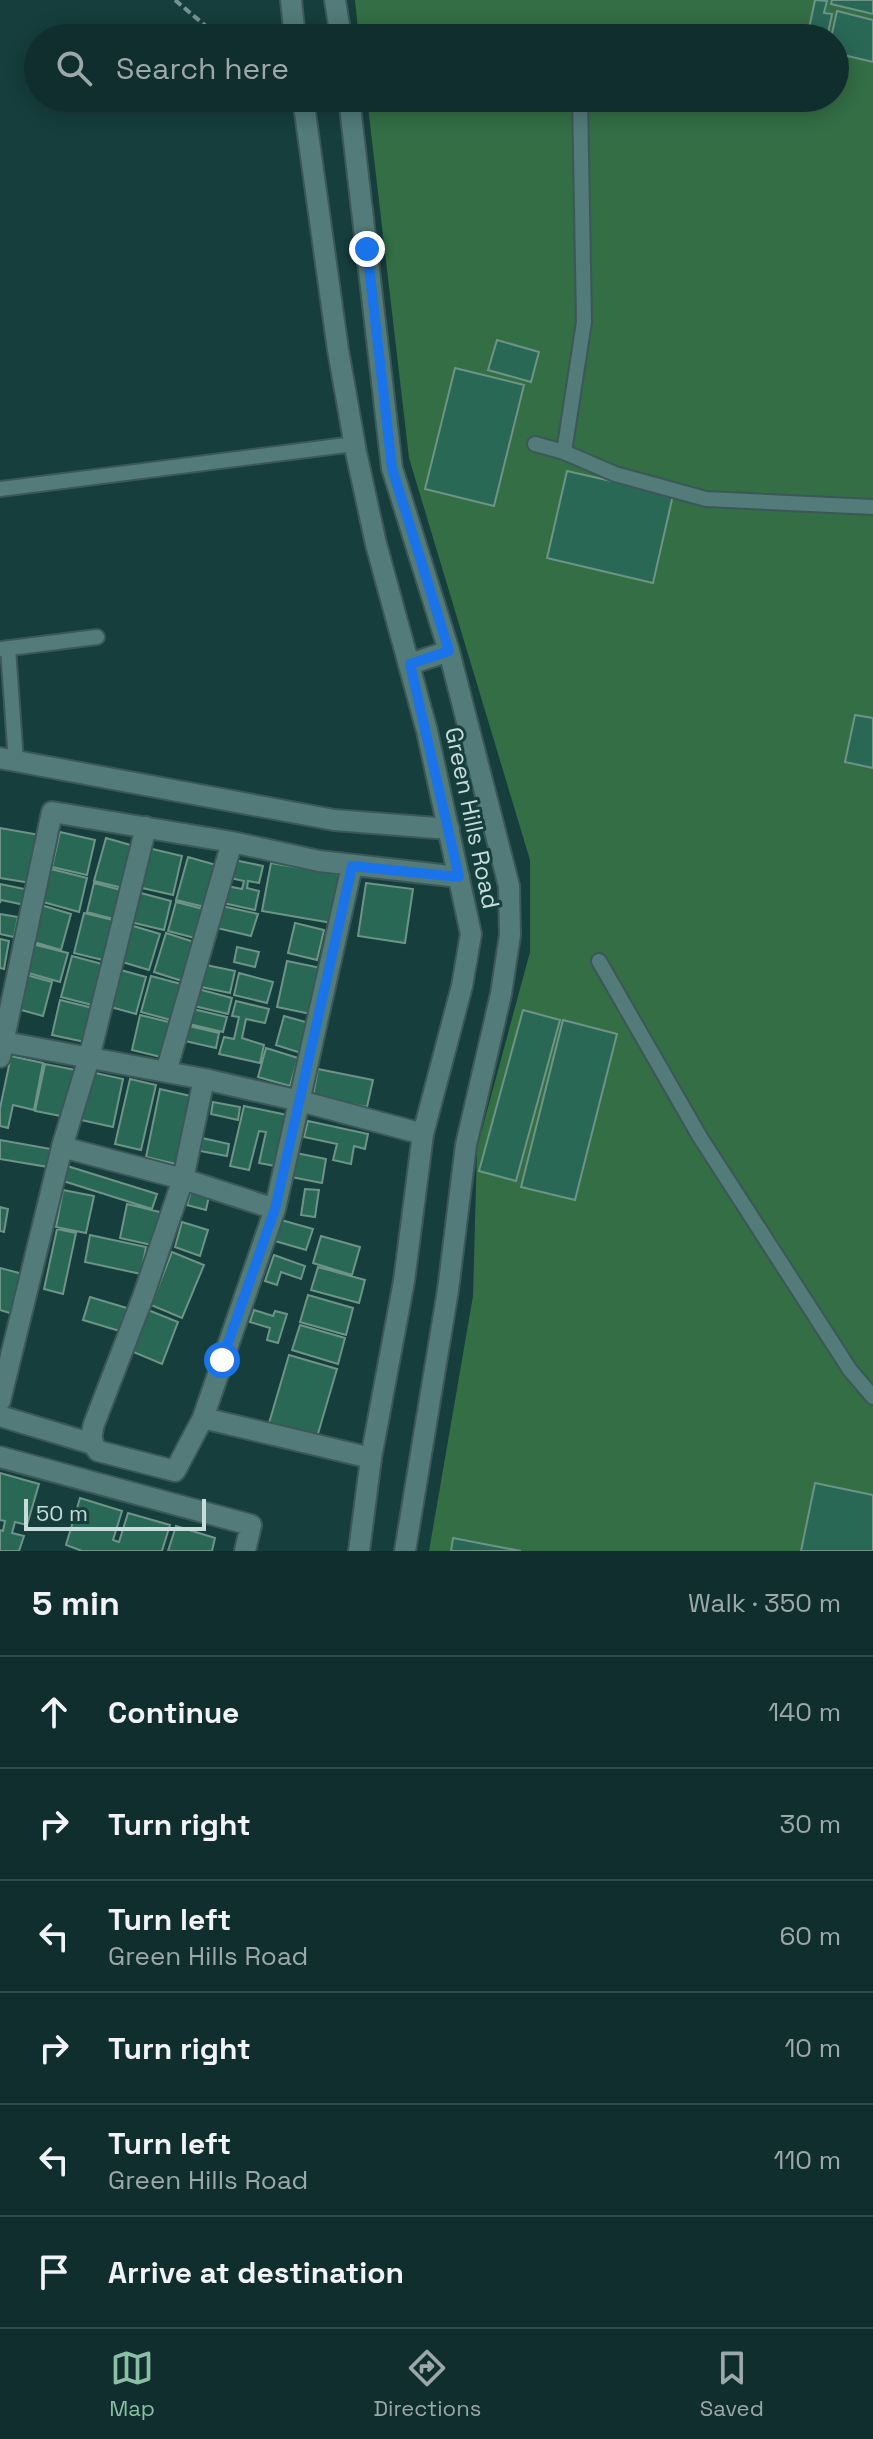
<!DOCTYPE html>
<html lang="en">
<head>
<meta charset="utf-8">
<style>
  :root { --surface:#102e2e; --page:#1e3a3a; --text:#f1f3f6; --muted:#9ca8aa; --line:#304a4a; --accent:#8abfa5 }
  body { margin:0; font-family:"Space Grotesk",sans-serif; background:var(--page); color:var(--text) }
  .scale { position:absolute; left:24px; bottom:20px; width:182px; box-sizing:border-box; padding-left:8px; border:4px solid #c7dddc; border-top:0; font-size:22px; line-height:28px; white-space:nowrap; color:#c7dddc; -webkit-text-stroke:6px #153e3d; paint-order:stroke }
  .stop { position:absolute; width:24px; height:24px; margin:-18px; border:6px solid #1a73e8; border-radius:50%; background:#fff }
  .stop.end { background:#1a73e8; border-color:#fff; box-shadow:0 2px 8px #0008 }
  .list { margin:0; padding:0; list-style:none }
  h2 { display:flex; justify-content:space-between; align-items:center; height:104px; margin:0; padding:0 32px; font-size:34px }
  h2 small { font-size:26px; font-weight:400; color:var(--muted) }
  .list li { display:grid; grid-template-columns:52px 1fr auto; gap:24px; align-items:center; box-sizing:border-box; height:112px; padding:0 32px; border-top:2px solid var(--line) }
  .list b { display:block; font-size:30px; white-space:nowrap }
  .list p { margin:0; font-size:26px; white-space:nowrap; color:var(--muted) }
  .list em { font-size:26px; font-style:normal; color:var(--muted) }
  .icon { flex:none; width:44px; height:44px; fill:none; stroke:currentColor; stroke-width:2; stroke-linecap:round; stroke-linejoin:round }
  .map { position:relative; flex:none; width:873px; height:1551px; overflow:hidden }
  .search { position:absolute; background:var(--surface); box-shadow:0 4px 20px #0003; left:24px; right:24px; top:24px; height:88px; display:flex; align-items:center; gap:20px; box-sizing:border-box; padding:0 28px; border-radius:44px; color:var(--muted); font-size:30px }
  .sheet { height:776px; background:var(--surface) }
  nav { display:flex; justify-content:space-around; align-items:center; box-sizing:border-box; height:112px; border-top:2px solid var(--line); background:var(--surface); font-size:22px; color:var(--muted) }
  nav a { display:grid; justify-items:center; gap:4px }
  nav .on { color:var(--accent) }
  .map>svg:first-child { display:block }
  .green { fill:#336e45 }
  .building { fill:#2a6856; stroke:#6e9487; stroke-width:2 }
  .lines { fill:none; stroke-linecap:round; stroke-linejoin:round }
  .lane-casing { stroke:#3b5857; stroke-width:18 }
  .street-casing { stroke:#3b5857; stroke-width:24 }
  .secondary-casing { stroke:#3b5857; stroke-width:24 }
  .path { stroke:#759493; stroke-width:4; stroke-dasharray:8 4; stroke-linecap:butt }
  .lane { stroke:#527b7a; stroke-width:14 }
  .street { stroke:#527b7a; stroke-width:20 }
  .secondary { stroke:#527b7a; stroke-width:20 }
  .route { stroke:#1a73e8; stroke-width:10 }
  .labels { text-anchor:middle; stroke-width:6; stroke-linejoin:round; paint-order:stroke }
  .street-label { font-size:24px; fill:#c7dddc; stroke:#153e3d }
</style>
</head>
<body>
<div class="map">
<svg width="873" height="1551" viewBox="0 0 873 1551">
  <rect width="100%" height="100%" fill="#153e3d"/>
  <path class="green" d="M 355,0 L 873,0 L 873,1551 L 429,1551 L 473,1296 L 477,1148 L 530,952 L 530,860 L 409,458 L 367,98 L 835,98 L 835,38 L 359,38 Z"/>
  <path class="building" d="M 815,0 L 827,1 L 824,13 L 832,14 L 827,38 L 807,38 Z
    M 832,0 L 873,0 L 873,14 L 831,4 Z
    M 837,11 L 873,20 L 873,62 L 835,53 L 835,38 L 831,38 Z
    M 497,340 L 539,352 L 531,382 L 488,370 Z
    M 455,368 L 524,385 L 494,506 L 425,489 Z
    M 567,471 L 673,495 L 653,583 L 547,558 Z
    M 855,715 L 873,718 L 873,768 L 845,762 Z
    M 0,828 L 40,835 L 31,883 L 0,878 Z
    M 60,832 L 95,840 L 87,875 L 52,867 Z
    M 106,838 L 134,846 L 123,888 L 94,881 Z
    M 148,848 L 182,856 L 173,895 L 138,887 Z
    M 188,857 L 216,865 L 205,907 L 176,900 Z
    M 234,860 L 263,866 L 259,883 L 248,881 L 247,888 L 259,891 L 255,910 L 223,903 L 227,886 L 242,889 L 244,881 L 230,878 Z
    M 271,863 L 341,875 L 332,923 L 262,911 Z
    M 51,869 L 87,878 L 79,912 L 43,902 Z
    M 94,883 L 121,890 L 113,919 L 87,912 Z
    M 366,883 L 413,889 L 405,943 L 358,936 Z
    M 0,884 L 29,890 L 25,905 L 1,900 L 0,903 Z
    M 137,892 L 171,901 L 164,930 L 130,922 Z
    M 176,902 L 203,909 L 195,938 L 168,931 Z
    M 41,905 L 71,914 L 61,950 L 30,941 Z
    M 222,906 L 258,914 L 251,936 L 217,928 Z
    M 84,913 L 113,920 L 103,960 L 74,953 Z
    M 0,914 L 18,917 L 14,937 L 0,934 Z
    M 295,923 L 324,930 L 317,960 L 288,953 Z
    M 130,925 L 160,934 L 149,970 L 119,961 Z
    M 166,933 L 194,942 L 182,981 L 154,972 Z
    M 0,939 L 9,941 L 4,969 L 0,968 Z
    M 32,944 L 68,953 L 60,982 L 25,972 Z
    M 237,947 L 259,952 L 255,967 L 234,962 Z
    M 72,956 L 102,964 L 92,1005 L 61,997 Z
    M 287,961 L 321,968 L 311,1014 L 277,1007 Z
    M 206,965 L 235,971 L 230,993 L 201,987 Z
    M 117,969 L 146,977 L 136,1014 L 107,1006 Z
    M 239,973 L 273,982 L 267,1003 L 234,995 Z
    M 23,974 L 52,982 L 43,1016 L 14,1008 Z
    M 151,976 L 181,984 L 171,1020 L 141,1012 Z
    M 198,989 L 232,998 L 228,1014 L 194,1006 Z
    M 60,1000 L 93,1008 L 85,1042 L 52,1035 Z
    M 236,1001 L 269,1009 L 265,1023 L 246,1019 L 242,1038 L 264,1045 L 260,1063 L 219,1054 L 224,1037 L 234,1039 L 239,1017 L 232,1016 Z
    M 193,1009 L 227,1017 L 223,1032 L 189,1024 Z
    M 523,1010 L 560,1020 L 516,1181 L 479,1171 Z
    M 140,1015 L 173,1023 L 165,1058 L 132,1050 Z
    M 284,1016 L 309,1023 L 301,1053 L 276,1045 Z
    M 563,1020 L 617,1034 L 575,1200 L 521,1187 Z
    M 189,1026 L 219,1033 L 216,1048 L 185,1041 Z
    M 266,1048 L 298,1058 L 290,1086 L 258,1077 Z
    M 11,1056 L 43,1063 L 34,1110 L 13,1105 L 8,1128 L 0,1126 L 0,1108 Z
    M 45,1064 L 76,1070 L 66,1117 L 35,1111 Z
    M 318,1069 L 373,1080 L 367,1107 L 313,1096 Z
    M 91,1072 L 123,1079 L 113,1127 L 81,1120 Z
    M 130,1079 L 156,1085 L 141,1150 L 115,1144 Z
    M 160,1089 L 195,1097 L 180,1165 L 146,1157 Z
    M 213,1102 L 240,1107 L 238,1120 L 211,1114 Z
    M 244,1106 L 292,1116 L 275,1166 L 259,1163 L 266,1132 L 259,1131 L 249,1170 L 230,1166 Z
    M 308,1121 L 368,1134 L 365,1149 L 354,1146 L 351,1164 L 333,1160 L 337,1144 L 304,1137 Z
    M 202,1138 L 229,1144 L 227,1156 L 200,1151 Z
    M 0,1140 L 51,1149 L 48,1167 L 0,1159 Z
    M 291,1152 L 326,1159 L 322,1183 L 286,1176 Z
    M 64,1165 L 157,1194 L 152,1209 L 60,1180 Z
    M 305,1189 L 319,1190 L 315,1217 L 301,1215 Z
    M 63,1190 L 94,1196 L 86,1233 L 56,1227 Z
    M 191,1191 L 209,1196 L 206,1210 L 187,1205 Z
    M 127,1204 L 164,1213 L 156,1246 L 120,1238 Z
    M 0,1207 L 8,1209 L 4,1232 L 0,1231 Z
    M 274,1218 L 313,1229 L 306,1250 L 268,1239 Z
    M 182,1222 L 208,1230 L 200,1256 L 175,1247 Z
    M 57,1229 L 76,1233 L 63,1294 L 44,1289 Z
    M 90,1235 L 146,1247 L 141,1274 L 85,1262 Z
    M 321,1236 L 360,1247 L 352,1275 L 313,1263 Z
    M 172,1252 L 204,1265 L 182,1318 L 151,1305 Z
    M 274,1255 L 305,1266 L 301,1279 L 281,1272 L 277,1285 L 265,1281 Z
    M 318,1267 L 365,1280 L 359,1303 L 311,1290 Z
    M 0,1268 L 23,1274 L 13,1314 L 0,1310 Z
    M 308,1295 L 353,1308 L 346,1335 L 300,1322 Z
    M 90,1297 L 130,1309 L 123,1332 L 83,1320 Z
    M 148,1310 L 178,1322 L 162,1364 L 131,1351 Z
    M 254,1310 L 273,1316 L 275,1311 L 287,1314 L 278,1343 L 267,1340 L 270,1328 L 250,1322 Z
    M 300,1325 L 345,1338 L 338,1364 L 292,1350 Z
    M 289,1355 L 337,1369 L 317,1437 L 269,1423 Z
    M 0,1473 L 39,1484 L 27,1525 L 15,1522 L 12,1533 L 24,1536 L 19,1551 L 0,1551 L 0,1530 L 3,1531 L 5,1521 L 0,1520 Z
    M 815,1483 L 873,1495 L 873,1551 L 801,1551 Z
    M 80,1498 L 122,1511 L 113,1540 L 119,1542 L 128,1513 L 170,1525 L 162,1551 L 82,1551 L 66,1545 Z
    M 176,1526 L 215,1538 L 212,1551 L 168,1551 Z
    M 453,1538 L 521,1551 L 451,1551 Z"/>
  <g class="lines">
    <defs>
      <path id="lane" d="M 535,444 L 564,452 L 615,474 L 706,499 L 873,507
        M 564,452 L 584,322 L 580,98
        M 0,489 L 354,444
        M 8,648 L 16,762
        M 2,649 L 97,637
        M 599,961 L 700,1137 L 850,1370 L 873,1397"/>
      <path id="street" d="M 0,758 L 334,820 L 449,829
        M 146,827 L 89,1058 L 62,1147 L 183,1179 L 275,1209
        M 352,866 L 275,1209 L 203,1418 L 371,1458
        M 4,1042 L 204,1079 L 300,1101 L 423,1134
        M 0,1057 L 52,812 L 232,842 L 319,861 L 459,877
        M 166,1072 L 232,842
        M 0,1401 L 62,1147
        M 0,1416 L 93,1444
        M 203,1418 L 175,1471 L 98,1451 C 90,1442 91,1435 94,1424 L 143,1297 L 183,1179 L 204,1079
        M 0,1457 L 251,1525 L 245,1551"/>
      <path id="secondary" d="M 291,0 L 295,38
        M 335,0 L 341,38
        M 303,98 L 338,350 L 356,452 L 376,544 L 427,731 L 471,934 L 462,986 L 423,1134 L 404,1281 L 371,1458 L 359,1551
        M 349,98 L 392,468 L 449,651 L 509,886 L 510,935 L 501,994 L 466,1145 L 448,1290 L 405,1551
        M 410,664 L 449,651"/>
    </defs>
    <use href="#lane" class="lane-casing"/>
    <use href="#street" class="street-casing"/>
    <use href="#secondary" class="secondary-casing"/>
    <path class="path" d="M 175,0 L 220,38"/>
    <use href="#lane" class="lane"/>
    <use href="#street" class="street"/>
    <use href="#secondary" class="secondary"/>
  </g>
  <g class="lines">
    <path class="route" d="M 222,1360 L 275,1209 L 352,866 L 459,877 L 410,664 L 449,651 L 392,468 L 367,249"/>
  </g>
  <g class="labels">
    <g class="street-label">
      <text transform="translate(472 818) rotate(78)" y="8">Green Hills Road</text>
    </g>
  </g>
</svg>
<div class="scale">50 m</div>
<div class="stop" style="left:222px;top:1360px"></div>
<div class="stop end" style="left:367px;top:249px"></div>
<div class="search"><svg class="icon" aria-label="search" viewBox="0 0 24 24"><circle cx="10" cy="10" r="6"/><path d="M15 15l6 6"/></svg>Search here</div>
</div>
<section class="sheet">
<h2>5 min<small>Walk · 350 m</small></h2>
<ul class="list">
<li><svg class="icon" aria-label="ahead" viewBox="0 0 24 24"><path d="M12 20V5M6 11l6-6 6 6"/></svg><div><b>Continue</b></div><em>140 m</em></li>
<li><svg class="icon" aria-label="right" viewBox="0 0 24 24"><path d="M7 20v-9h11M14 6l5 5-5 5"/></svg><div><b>Turn right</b></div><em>30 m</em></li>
<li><svg class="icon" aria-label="left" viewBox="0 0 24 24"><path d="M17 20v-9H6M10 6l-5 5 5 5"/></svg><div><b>Turn left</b><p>Green Hills Road</p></div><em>60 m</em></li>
<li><svg class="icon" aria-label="right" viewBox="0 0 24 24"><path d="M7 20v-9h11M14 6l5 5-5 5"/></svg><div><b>Turn right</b></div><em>10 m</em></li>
<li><svg class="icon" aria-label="left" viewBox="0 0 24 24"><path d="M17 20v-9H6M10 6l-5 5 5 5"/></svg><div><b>Turn left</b><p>Green Hills Road</p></div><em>110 m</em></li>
<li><svg class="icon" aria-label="arrive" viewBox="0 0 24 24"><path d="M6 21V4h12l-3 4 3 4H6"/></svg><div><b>Arrive at destination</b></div></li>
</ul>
</section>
<nav>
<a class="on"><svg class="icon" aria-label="map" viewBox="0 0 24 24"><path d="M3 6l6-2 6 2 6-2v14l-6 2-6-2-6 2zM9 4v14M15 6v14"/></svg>Map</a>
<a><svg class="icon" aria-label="directions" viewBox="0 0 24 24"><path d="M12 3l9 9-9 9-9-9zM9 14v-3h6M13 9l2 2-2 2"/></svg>Directions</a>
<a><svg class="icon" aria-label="saved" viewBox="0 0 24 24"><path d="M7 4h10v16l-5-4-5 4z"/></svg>Saved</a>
</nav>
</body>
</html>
